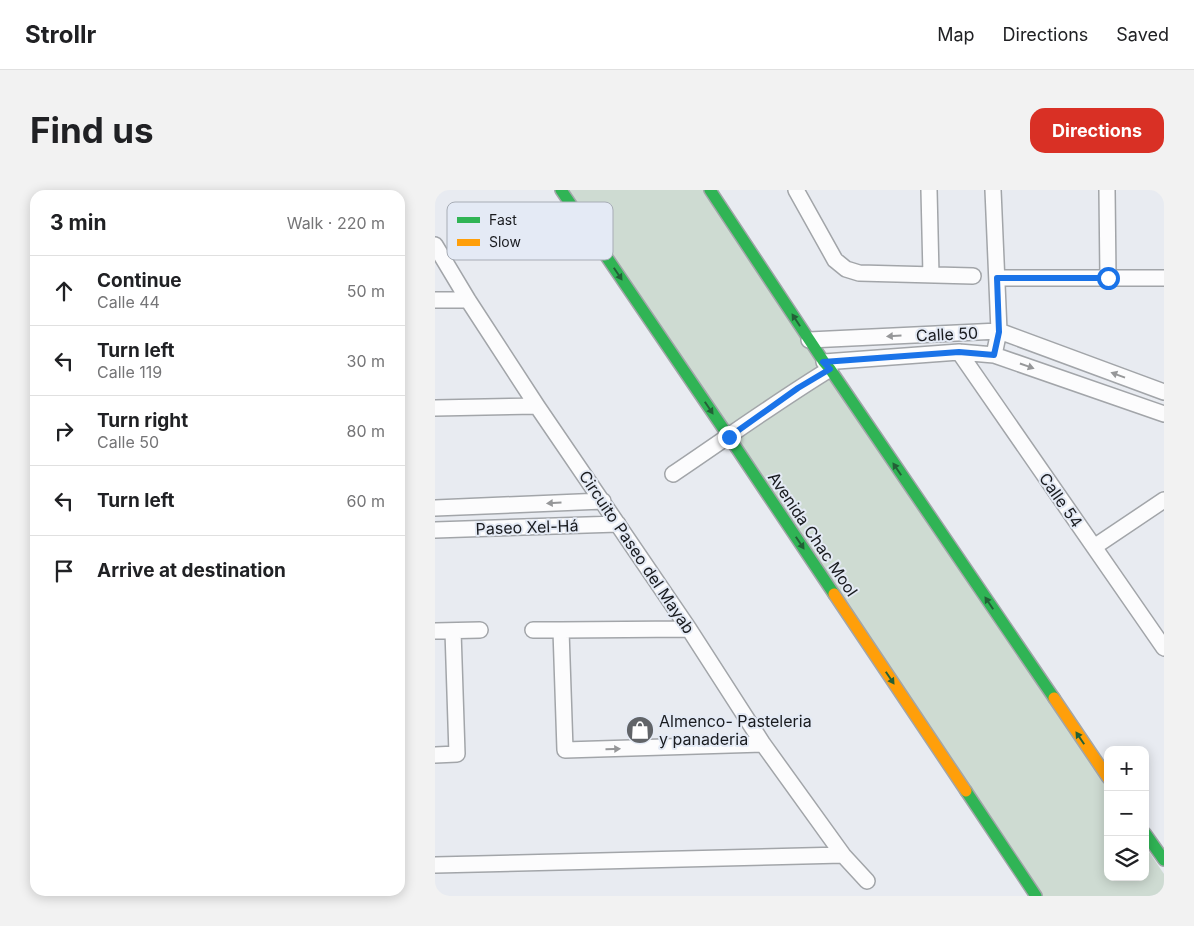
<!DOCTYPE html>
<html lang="en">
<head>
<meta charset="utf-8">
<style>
  :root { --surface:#fff; --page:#f2f2f2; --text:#202124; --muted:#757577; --line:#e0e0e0; --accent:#d93025 }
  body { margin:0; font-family:Inter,sans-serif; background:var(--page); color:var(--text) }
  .controls { position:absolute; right:15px; bottom:15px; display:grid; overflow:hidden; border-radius:10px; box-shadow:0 2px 12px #0003 }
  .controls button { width:45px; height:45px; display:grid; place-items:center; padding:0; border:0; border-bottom:1px solid var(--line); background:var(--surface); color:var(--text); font:25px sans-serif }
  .stop { position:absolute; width:15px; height:15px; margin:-11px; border:4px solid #1a73e8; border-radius:50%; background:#fff }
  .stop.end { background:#1a73e8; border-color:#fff; box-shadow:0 1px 5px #0008 }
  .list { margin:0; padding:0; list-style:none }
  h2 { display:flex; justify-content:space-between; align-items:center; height:65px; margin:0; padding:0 20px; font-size:21px }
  h2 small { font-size:16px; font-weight:400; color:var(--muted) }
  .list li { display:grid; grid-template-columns:32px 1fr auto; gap:15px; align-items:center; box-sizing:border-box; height:70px; padding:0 20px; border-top:1px solid var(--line) }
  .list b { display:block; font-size:19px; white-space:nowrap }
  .list p { margin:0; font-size:16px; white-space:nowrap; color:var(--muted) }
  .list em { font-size:16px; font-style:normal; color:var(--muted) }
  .icon { flex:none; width:28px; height:28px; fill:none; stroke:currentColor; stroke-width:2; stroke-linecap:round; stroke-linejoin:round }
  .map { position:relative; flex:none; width:729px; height:706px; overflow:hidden; border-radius:15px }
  header { display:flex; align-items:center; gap:30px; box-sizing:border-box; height:70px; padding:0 25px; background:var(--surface); border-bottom:1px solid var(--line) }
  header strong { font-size:24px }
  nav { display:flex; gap:28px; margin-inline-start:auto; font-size:18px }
  .intro { display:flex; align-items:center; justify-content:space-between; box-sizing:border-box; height:120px; padding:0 30px }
  h1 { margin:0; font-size:35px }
  .button { padding:12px 22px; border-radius:15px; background:var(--accent); color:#fff; font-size:18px; font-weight:700 }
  main { display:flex; gap:30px; padding:0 30px }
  aside { flex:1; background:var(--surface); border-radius:15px; box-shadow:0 2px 12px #0003 }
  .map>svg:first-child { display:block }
  .park { fill:#cedbd2 }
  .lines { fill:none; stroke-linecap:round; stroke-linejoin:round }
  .street-casing { stroke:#a2a5a9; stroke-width:18 }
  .fast-casing { stroke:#a2a5a9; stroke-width:14 }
  .slow-casing { stroke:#a2a5a9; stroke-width:14 }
  .street { stroke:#fcfcfd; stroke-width:15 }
  .fast { stroke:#30b455; stroke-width:11 }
  .slow { stroke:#ff9f0a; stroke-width:11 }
  .oneway { fill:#236037 }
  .oneway2 { fill:#969799 }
  .route { stroke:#1a73e8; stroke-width:6 }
  .labels { text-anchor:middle; stroke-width:4; stroke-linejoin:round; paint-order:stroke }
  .street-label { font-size:16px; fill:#191b1f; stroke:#e4eaf5 }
  .poi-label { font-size:16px; fill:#191b1f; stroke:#e4eaf5; text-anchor:start }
  .key { fill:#e4eaf5; stroke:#a7acb5; stroke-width:1 }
  .key-label { font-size:14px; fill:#191b1f }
</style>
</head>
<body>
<header>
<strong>Strollr</strong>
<nav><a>Map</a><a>Directions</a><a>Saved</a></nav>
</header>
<div class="intro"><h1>Find us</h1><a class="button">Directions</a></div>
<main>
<aside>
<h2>3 min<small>Walk · 220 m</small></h2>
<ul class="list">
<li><svg class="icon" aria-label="ahead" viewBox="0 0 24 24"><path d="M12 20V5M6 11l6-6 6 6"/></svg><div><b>Continue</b><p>Calle 44</p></div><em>50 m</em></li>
<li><svg class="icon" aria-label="left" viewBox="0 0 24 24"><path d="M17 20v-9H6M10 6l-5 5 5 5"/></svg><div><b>Turn left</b><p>Calle 119</p></div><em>30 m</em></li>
<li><svg class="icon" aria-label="right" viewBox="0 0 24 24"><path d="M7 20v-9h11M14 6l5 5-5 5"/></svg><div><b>Turn right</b><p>Calle 50</p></div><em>80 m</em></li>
<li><svg class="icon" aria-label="left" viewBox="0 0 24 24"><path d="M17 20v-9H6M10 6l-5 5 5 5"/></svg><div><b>Turn left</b></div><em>60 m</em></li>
<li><svg class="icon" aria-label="arrive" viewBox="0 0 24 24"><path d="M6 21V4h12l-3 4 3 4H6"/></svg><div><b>Arrive at destination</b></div></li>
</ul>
</aside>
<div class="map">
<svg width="729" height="706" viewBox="0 0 729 706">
  <rect width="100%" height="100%" fill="#e8ebf1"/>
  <path class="park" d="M 126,0 L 272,0 L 395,179 L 673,599 L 673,687 L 710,687 L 710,656 L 729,684 L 729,706 L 606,706 Z"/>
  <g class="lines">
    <defs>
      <path id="street" d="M 361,0 L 400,70 L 411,79 L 424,83 L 538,86
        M 494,0 L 496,85
        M 558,0 L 564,141 L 559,165
        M 672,0 L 673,88
        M 0,55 L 33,110 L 102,216 L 254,439 L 328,554 L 408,665 L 432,691
        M 562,88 L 729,88
        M 0,110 L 33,110
        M 374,150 L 564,141 L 729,202
        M 524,162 L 729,458
        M 389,172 L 524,162 L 559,165 L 729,224
        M 0,218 L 102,216
        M 238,284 C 290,249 341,212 395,179
        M 0,318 L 168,311
        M 0,340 L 183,334
        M 659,357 L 729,310
        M 254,439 L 126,440 L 130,560 L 328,554
        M 98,440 L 126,440
        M 0,441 L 45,440
        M 0,565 L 22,564 L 18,441
        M 0,675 L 408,665"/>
      <path id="fast" d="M 126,0 L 294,247 L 399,404
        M 275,0 L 389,172 L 395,179 L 619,508
        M 531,601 L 601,706
        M 710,643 L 729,670"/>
      <path id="slow" d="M 399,404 L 531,601
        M 619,508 L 673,588"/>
    </defs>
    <use href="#street" class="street-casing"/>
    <use href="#fast" class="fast-casing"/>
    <use href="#slow" class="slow-casing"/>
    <use href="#street" class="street"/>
    <use href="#fast" class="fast"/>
    <use href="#slow" class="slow"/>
  </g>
  <defs><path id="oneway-solid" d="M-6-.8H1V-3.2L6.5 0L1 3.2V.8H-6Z" transform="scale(1.25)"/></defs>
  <g class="oneway">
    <use href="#oneway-solid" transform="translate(183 84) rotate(56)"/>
    <use href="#oneway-solid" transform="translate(361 130) rotate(-123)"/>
    <use href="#oneway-solid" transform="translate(274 218) rotate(56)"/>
    <use href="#oneway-solid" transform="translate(462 279) rotate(-124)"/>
    <use href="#oneway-solid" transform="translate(365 353) rotate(56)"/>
    <use href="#oneway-solid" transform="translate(554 413) rotate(-124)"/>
    <use href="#oneway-solid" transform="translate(455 488) rotate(56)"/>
    <use href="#oneway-solid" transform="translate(645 548) rotate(-124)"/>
  </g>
  <g class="oneway2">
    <use href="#oneway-solid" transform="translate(459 146) rotate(177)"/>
    <use href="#oneway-solid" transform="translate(592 176) rotate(19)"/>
    <use href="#oneway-solid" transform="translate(683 185) rotate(-160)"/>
    <use href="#oneway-solid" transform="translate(119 313) rotate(177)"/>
    <use href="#oneway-solid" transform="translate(178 559) rotate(-2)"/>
  </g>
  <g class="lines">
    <path class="route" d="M 294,247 L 363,198 L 395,179 L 388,172 L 524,162 L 559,165 L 564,142 L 562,88 L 673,88"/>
  </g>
  <defs>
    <symbol id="shop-disc" viewBox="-11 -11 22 22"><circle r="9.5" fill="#616468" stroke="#e4eaf5"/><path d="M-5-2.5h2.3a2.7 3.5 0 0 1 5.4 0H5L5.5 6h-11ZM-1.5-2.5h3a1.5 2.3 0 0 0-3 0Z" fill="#fff"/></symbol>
  </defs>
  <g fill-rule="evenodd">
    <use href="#shop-disc" x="189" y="524" width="32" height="32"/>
  </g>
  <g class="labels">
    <g class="street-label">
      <text transform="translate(512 144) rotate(-3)" y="6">Calle 50</text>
      <text transform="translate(626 310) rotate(55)" y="6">Calle 54</text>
      <text transform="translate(92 337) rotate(-2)" y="6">Paseo Xel-Há</text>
      <text transform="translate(378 344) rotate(56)" y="6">Avenida Chac Mool</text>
      <text transform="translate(202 362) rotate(56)" y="6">Circuito Paseo del Mayab</text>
    </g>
    <g class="poi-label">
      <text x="224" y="537">Almenco- Pasteleria<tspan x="224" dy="18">y panaderia</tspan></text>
    </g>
  </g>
  <rect x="12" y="12" width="166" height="58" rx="8" class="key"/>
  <rect x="22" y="27" width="23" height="6" fill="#30b455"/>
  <rect x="22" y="49" width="23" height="7" fill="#ff9f0a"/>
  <g class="key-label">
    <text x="54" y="35">Fast</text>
    <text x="54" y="57">Slow</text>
  </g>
</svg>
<div class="controls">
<button>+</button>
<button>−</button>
<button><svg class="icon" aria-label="layers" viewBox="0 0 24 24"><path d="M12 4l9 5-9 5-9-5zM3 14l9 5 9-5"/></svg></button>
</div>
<div class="stop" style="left:673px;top:88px"></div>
<div class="stop end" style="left:294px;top:247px"></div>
</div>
</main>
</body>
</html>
